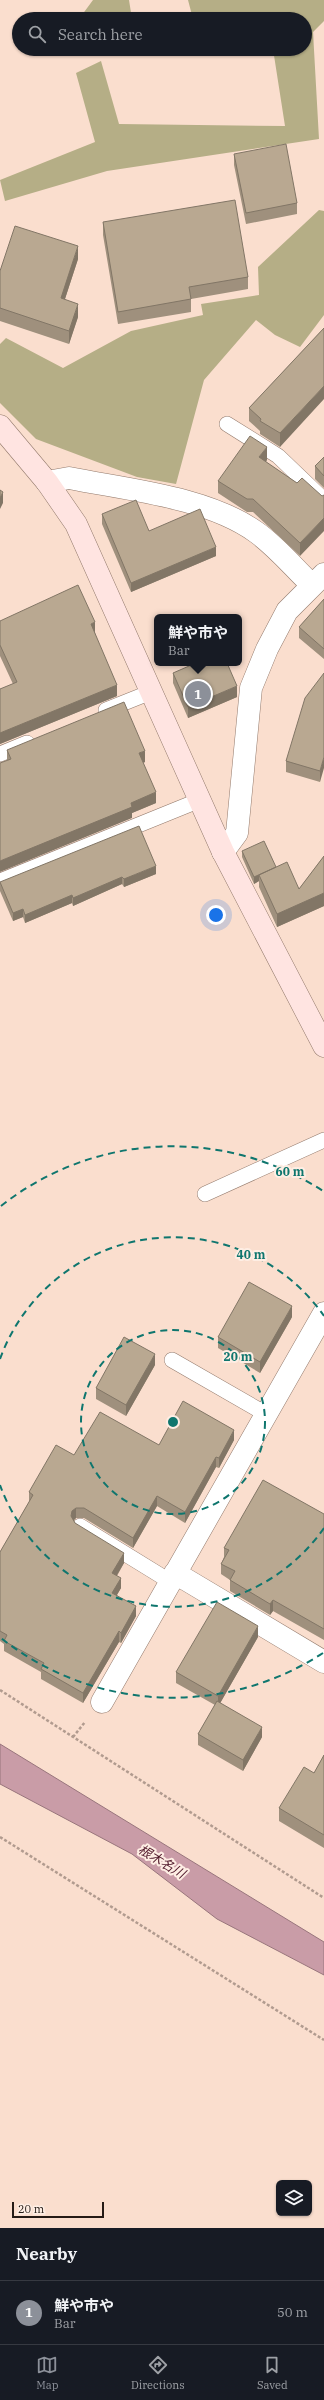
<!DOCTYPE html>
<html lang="en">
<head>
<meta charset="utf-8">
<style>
  :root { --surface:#171b24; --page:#20242c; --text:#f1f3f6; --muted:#9ea1a6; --line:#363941; --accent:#8c9099 }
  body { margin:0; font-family:"IBM Plex Serif","Noto Sans JP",serif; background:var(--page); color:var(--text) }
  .controls { position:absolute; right:12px; bottom:12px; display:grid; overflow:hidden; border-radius:6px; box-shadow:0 1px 3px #0004 }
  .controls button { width:36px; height:36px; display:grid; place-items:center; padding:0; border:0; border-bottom:1px solid var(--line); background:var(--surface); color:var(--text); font:20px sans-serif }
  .scale { position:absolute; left:12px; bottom:10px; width:92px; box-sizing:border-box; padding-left:4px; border:2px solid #251b16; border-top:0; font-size:11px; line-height:14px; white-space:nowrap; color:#251b16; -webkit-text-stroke:3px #feeee4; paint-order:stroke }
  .you { position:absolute; left:216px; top:915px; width:14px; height:14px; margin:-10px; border:3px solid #fff; border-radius:50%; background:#1a73e8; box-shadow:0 0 0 6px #1a73e833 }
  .badge { display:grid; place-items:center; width:26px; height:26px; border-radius:50%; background:var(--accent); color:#fff; font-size:13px; font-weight:700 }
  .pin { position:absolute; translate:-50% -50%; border:2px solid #fff; box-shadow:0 1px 4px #0006 }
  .popup { position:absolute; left:154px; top:614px; width:88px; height:52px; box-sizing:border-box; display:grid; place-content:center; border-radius:6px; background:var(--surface); filter:drop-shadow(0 1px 3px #0005); font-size:13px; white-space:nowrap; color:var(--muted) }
  .popup b { font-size:15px; color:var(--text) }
  .popup::after { content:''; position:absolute; left:50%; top:100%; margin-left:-8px; border:8px solid transparent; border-top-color:var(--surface) }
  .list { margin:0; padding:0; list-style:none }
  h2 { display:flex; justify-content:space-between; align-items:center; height:52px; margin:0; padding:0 16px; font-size:17px }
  h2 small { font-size:13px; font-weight:400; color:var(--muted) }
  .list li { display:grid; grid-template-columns:26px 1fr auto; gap:12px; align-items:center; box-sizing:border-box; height:64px; padding:0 16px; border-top:1px solid var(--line) }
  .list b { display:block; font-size:15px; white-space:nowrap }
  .list p { margin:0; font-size:13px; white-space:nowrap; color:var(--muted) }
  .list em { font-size:13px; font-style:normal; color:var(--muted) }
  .icon { flex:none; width:22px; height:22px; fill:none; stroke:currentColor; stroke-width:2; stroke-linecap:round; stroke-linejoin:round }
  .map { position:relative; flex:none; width:324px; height:2228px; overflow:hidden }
  .search { position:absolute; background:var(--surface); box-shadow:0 1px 3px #0004; left:12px; right:12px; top:12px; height:44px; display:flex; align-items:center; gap:10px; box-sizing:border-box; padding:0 14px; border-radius:22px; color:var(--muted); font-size:15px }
  .sheet { height:116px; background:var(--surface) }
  nav { display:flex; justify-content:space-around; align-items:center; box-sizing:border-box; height:56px; border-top:1px solid var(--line); background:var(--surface); font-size:11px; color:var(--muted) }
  nav a { display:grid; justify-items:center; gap:2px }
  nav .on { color:var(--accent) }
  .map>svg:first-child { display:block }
  .forest { fill:#b5ae86 }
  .water { fill:#c99ca7; stroke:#98757c }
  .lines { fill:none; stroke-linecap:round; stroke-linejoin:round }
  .lane-casing { stroke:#937a6c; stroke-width:16 }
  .street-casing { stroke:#937a6c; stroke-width:23 }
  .secondary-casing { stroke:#937a6c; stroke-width:23 }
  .path { stroke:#b19b8f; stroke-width:2.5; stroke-dasharray:3 2; stroke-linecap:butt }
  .lane { stroke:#fff; stroke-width:15 }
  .street { stroke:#fff; stroke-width:22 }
  .secondary { stroke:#ffe4e1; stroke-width:22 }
  .wall { fill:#9f907d }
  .shaded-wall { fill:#827666 }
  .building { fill:#b9a891; stroke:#827666 }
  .ring { fill:none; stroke:#0f766e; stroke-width:2; stroke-dasharray:7 5 }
  .labels { text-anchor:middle; stroke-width:4; stroke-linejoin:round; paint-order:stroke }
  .water-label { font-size:13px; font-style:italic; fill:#4e1628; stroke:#feeee4 }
  .centre { fill:#0f766e; stroke:#feeee4; stroke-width:2 }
  .ring-label { font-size:12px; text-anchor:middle; font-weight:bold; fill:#0f766e; stroke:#feeee4; stroke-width:4; stroke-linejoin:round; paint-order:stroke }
</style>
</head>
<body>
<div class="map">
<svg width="324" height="2228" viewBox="0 0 324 2228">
  <rect width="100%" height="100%" fill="#fadece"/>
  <path class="forest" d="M 93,0 L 129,0 L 132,19 L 79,19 Z
    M 188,0 L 324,0 L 324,21 L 313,32 L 319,139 L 107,171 L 5,201 L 0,180 L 95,142 L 76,73 L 101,61 L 119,124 L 285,126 L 273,49 L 305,49 L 305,19 L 193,19 Z
    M 319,210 L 324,211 L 324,315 L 300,347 L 275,335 L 256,320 L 204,380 L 176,484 L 137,477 L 36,439 L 0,403 L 0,344 L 6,338 L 63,368 L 131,331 L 203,315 L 201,304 L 259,295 L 258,267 Z"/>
  <path class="water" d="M 0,1744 L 324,1942 L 324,1975 L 217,1919 L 132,1854 L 0,1784 Z"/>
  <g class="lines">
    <defs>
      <path id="lane" d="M 227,424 L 278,456 L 324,500
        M 106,710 L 151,692
        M 0,754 L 27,743
        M 0,881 L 200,800
        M 205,1194 L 324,1140
        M 172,1360 L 266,1414
        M 80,1526 L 171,1582"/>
      <path id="street" d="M 47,482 L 69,478 C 129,490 207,497 256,532 C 276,546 294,568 312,585
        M 223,852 L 237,833 L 251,688 L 267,649 L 287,611 L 324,574
        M 175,1573 L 324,1662
        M 102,1702 L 324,1313"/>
      <path id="secondary" d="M 0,426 L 47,482 L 76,524 L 223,852 L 324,1046"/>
    </defs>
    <use href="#lane" class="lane-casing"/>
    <use href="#street" class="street-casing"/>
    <use href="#secondary" class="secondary-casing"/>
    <path class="path" d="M 0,1690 L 324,1898
      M 73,1737 L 85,1722
      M 0,1837 L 324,2040"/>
    <use href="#lane" class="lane"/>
    <use href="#street" class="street"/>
    <use href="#secondary" class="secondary"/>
  </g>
  <path class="wall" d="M 234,154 L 297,203 L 297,214 L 246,224 L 234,165 Z
    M 103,222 L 248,277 L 248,289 L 191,299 L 191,312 L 118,324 L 103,235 Z
    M 78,259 L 65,299 L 78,317 L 69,344 L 0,321 L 0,271 Z
    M 324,328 L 280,447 L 260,434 L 260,431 L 249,421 L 249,408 Z
    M 324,457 L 324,488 L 315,479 L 315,466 Z
    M 267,460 L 266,462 L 297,483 L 302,478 L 300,556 L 253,512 L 247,512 L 218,493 L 218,481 Z
    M 102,514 L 149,531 L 216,556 L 131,592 L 102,524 Z
    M 324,599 L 324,659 L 299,638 L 299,627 Z
    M 0,621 L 95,633 L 117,696 L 0,744 L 0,689 L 13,684 L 0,656 Z
    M 173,673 L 237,697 L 188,718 L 173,683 Z
    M 324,673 L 320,782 L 286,772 L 286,761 Z
    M 7,750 L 145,762 L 143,763 L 156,803 L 132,813 L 132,818 L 7,760 Z
    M 242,851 L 276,867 L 299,889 L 324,856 L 324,906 L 277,927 L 259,887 L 259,881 L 254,884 L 242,857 Z
    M 156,874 L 124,887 L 122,884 L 73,906 L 72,903 L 25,923 L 23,917 L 13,921 L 0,891 L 0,882 Z
    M 292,1317 L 260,1373 L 218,1348 L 218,1337 Z
    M 155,1365 L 126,1416 L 96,1399 L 96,1388 Z
    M 234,1440 L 219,1468 L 216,1467 L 185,1523 L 157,1506 L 133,1548 L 84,1518 L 76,1518 L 74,1520 L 75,1523 L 124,1563 L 117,1576 L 121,1588 L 117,1595 L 136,1616 L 121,1643 L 119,1642 L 83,1703 L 41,1679 L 41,1672 L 4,1651 L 4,1644 L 0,1641 L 0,1552 L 29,1502 L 29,1492 L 74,1455 L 159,1445 Z
    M 324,1514 L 324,1640 L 273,1611 L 270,1615 L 230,1591 L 230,1580 L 221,1574 L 221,1564 L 224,1557 L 224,1548 Z
    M 258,1637 L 220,1703 L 262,1737 L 243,1771 L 198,1745 L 198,1734 L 215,1705 L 176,1683 L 176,1672 Z
    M 324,1755 L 324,1848 L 279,1821 L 279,1808 L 314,1773 Z"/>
  <path class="shaded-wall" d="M 78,246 L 78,259 L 61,311 L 61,298 Z
    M 78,304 L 78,317 L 69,344 L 69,331 Z
    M 324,386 L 324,399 L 280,447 L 280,433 Z
    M 267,447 L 267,460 L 259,469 L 259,457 Z
    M 3,492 L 3,503 L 0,509 L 0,498 Z
    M 324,518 L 324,531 L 300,556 L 300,543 Z
    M 216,547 L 216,556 L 131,592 L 131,583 Z
    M 95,622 L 95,633 L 91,635 L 91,624 Z
    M 117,685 L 117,696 L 0,744 L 0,733 Z
    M 237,686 L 237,697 L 188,718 L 188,707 Z
    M 145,751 L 145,762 L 139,764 L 139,753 Z
    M 324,757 L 324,768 L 320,782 L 320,771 Z
    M 156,792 L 156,803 L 132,813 L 132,818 L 0,872 L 0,861 L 131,803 Z
    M 156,866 L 156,874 L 124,887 L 124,879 Z
    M 259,875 L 259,881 L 254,884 L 254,877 Z
    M 122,877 L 122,884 L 73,906 L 73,898 Z
    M 324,893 L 324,906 L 277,927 L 277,914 Z
    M 72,895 L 72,903 L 25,923 L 25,915 Z
    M 23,909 L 23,917 L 13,921 L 13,913 Z
    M 292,1306 L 292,1317 L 260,1373 L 260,1362 Z
    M 155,1354 L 155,1365 L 126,1416 L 126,1405 Z
    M 234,1430 L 234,1440 L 219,1468 L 219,1458 Z
    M 216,1457 L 216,1467 L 185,1523 L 185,1512 Z
    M 157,1496 L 157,1506 L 133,1548 L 133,1538 Z
    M 76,1508 L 76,1518 L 72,1522 L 71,1516 L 72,1511 Z
    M 124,1553 L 124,1563 L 112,1583 L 112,1573 Z
    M 121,1578 L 121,1588 L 112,1603 L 112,1593 Z
    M 273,1600 L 273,1611 L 270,1615 L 270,1604 Z
    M 136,1606 L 136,1616 L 121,1643 L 121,1633 Z
    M 258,1626 L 258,1637 L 218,1707 L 218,1696 Z
    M 119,1631 L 119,1642 L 83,1703 L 83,1693 Z
    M 262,1727 L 262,1737 L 243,1771 L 243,1760 Z"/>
  <path class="building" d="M 286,144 L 297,203 L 246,213 L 234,154 Z
    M 235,200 L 248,277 L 189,287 L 191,299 L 118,312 L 103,222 Z
    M 15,226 L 78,246 L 61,298 L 78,304 L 69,331 L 0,308 L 0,271 Z
    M 324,328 L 324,386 L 280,433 L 260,421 L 261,419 L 249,408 Z
    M 250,436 L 267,447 L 259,457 L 297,483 L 302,478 L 322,496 L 324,495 L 324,518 L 300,543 L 253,499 L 247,499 L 218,481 Z
    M 324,457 L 324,476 L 315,466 Z
    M 0,490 L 3,492 L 0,498 Z
    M 136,500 L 149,531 L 200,509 L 216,547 L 131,583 L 102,514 Z
    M 78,585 L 95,622 L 91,624 L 117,685 L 0,733 L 0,689 L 17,682 L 0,645 L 0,621 Z
    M 324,599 L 324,649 L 299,627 Z
    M 196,663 L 227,663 L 237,686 L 188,707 L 173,673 Z
    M 324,673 L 324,757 L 320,771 L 286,761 L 305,698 Z
    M 124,702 L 145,751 L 139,753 L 156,792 L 131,803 L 132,807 L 0,861 L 0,763 L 11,759 L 7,750 Z
    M 139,826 L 156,866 L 124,879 L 122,877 L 73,898 L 72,895 L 25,915 L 23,909 L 13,913 L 0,882 Z
    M 264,841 L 276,867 L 254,877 L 242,851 Z
    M 324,856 L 324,893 L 277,914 L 259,875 L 287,862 L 299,889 Z
    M 249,1282 L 292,1306 L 260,1362 L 218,1337 Z
    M 124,1337 L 155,1354 L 126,1405 L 96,1388 Z
    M 183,1401 L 234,1430 L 219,1458 L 216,1457 L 185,1512 L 157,1496 L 133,1538 L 84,1508 L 76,1508 L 72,1511 L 71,1516 L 75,1523 L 124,1553 L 112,1573 L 121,1578 L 112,1593 L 136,1606 L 121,1633 L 119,1631 L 83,1693 L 41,1669 L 44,1663 L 4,1641 L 7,1635 L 0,1631 L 0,1552 L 33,1495 L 29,1492 L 56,1445 L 74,1455 L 100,1412 L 159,1445 Z
    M 263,1480 L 324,1514 L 324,1629 L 273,1600 L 270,1604 L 230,1580 L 235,1571 L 221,1564 L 229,1550 L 224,1548 Z
    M 217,1602 L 258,1626 L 218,1696 L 176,1672 Z
    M 217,1701 L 262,1727 L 243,1760 L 198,1734 Z
    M 324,1755 L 324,1835 L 279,1808 L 304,1767 L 314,1773 Z"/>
  <g class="ring">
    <circle cx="173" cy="1422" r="92"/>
    <path d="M324 1528A184 184 0 0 1 0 1485M0 1359A184 184 0 0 1 324 1316"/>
    <path d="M323 1653A276 276 0 0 1 1 1638M1 1206A276 276 0 0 1 323 1191"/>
  </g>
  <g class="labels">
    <g class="water-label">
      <text transform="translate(162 1861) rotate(31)" y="5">根木名川</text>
    </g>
  </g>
  <circle cx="173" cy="1422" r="6" class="centre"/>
  <g class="ring-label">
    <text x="290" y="1176">60 m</text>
    <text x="251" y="1259">40 m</text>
    <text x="238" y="1361">20 m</text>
  </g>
</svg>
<div class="controls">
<button><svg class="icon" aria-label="layers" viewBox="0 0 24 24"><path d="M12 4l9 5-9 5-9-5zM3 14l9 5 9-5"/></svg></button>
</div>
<div class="scale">20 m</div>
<div class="you"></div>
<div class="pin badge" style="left:198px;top:694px">1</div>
<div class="popup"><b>鮮や市や</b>Bar</div>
<div class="search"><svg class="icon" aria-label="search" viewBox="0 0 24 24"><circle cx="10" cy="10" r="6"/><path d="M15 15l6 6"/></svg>Search here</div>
</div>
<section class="sheet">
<h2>Nearby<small></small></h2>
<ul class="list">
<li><span class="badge">1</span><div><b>鮮や市や</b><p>Bar</p></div><em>50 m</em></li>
</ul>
</section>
<nav>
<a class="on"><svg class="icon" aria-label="map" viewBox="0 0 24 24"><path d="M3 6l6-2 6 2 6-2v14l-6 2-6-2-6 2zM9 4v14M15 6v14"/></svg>Map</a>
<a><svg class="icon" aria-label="directions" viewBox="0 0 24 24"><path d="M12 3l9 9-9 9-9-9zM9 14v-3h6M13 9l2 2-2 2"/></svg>Directions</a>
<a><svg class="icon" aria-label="saved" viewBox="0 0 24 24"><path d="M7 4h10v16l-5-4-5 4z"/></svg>Saved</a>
</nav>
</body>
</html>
